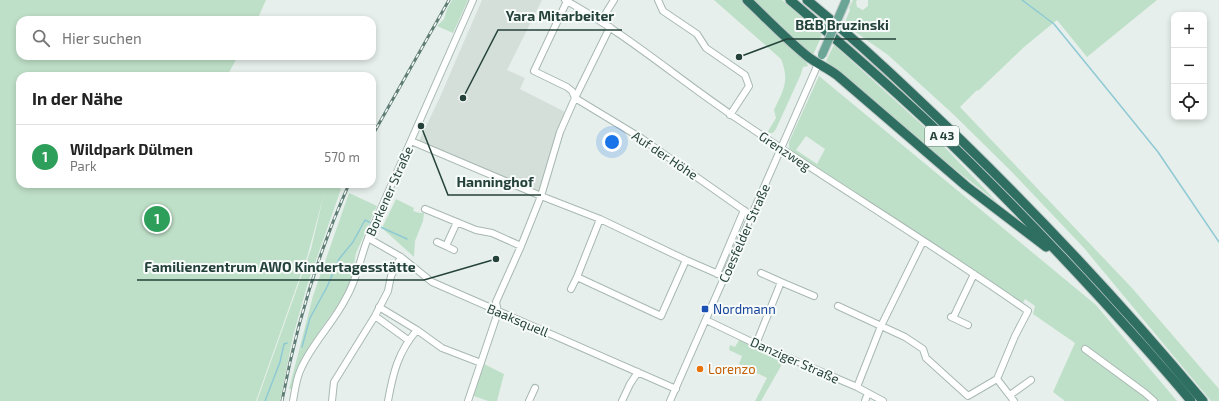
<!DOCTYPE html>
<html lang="de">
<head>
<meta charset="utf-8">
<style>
  :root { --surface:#fff; --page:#f2f2f2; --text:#222; --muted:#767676; --line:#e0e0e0; --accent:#2563eb }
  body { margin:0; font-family:"Exo 2",sans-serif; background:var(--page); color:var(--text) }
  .controls { position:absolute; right:12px; top:12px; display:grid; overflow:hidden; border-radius:8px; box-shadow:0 2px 6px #0003 }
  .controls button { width:36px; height:36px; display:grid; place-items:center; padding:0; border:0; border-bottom:1px solid var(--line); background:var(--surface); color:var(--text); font:20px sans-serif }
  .you { position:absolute; left:612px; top:142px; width:14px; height:14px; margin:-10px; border:3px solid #fff; border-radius:50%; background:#1a73e8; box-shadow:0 0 0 6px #1a73e833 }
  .badge { display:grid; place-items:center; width:26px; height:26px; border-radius:50%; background:var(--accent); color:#fff; font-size:13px; font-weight:700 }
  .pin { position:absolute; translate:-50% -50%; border:2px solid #fff; box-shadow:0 1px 4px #0006 }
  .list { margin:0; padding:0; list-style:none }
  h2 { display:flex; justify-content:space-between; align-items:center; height:52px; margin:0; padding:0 16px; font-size:17px }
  h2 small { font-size:13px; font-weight:400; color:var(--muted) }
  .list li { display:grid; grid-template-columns:26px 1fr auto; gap:12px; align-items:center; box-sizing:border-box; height:64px; padding:0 16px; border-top:1px solid var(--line) }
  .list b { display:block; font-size:15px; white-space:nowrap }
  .list p { margin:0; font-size:13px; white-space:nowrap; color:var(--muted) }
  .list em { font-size:13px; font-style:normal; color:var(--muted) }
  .icon { flex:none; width:22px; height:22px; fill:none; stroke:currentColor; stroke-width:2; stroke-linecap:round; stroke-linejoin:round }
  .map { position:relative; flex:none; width:1219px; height:401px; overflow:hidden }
  .search { position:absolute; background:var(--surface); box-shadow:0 2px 6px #0003; left:16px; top:16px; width:360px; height:44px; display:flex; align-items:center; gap:10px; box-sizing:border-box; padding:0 14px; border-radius:12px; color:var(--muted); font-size:15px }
  .panel { position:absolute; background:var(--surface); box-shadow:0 2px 6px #0003; left:16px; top:72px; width:360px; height:116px; border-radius:12px }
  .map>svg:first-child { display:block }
  .built { fill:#d4dfda }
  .green { fill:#bfe0c8; fill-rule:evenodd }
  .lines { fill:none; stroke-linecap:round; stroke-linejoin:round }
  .stream { stroke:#8ec9d4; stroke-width:1.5 }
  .minor-casing { stroke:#a8b8b2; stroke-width:8 }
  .highway-casing { stroke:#c2cac8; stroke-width:11 }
  .minor { stroke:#fff; stroke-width:6 }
  .highway { stroke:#2f6f62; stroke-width:9 }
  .rail-casing { stroke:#5f7d75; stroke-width:3 }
  .rail { stroke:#f7fbf9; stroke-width:1.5; stroke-dasharray:4.5; stroke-linecap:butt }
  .major-bridge-casing { stroke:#c2cac8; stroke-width:10; stroke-linecap:butt }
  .major-bridge { stroke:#6aa596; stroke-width:8 }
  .transit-dot { fill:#1a4fb4; stroke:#f7fbf9; stroke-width:1.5 }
  .food-dot { fill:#e8710a; stroke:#f7fbf9; stroke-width:1.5 }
  .labels { text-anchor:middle; stroke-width:4; stroke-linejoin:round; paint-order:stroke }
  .shield { fill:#f7fbf9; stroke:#637a73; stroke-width:1 }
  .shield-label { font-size:12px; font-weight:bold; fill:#24423a }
  .street-label { font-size:13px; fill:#24423a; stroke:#f7fbf9 }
  .transit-label { font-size:13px; fill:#164399; stroke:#f7fbf9; text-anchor:start }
  .food-label { font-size:13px; fill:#c56008; stroke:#f7fbf9; text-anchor:start }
  .leader { fill:none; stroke:#24423a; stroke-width:1.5 }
  .callout-dot { fill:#24423a; stroke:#f7fbf9; stroke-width:1.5 }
  .callout-label { font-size:14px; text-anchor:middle; font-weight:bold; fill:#24423a; stroke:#f7fbf9; stroke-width:4; stroke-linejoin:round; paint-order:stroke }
</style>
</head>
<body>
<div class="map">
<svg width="1219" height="401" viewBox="0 0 1219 401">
  <rect width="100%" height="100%" fill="#e6efeb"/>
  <path class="built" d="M 482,0 L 542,0 L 507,70 L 525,78 L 520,89 L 567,113 L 541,193 L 419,141 L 440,97 Z"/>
  <path class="green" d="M 0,0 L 266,0 L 257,20 L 20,20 L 20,56 L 238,56 L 227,76 L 20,76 L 20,184 L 331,184 L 341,189 L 307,286 L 293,336 L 280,401 L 257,401 L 311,249 L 324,194 L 308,254 L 256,401 L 0,401 Z
    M 452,0 L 468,0 L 453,33 L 437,26 L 444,19 L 447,9 Z
    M 714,0 L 743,0 L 805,58 L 808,66 L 803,67 L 801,74 L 776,129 L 773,133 L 767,133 L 776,118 L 774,110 C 783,91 790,81 781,59 Z
    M 751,0 L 782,0 L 822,35 L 813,55 L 809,53 Z
    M 853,0 L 857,0 L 856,2 L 857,7 L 863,10 L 868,6 L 868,0 L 1157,0 L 1087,57 L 1057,20 L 1024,47 L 978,91 L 977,90 L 960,107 L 1132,288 L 1219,389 L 1219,401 L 1211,401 L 1084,248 L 1013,173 L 952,113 L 888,55 L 844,24 L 850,10 L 849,8 Z
    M 834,45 L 932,134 L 998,203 L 918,140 L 826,61 Z
    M 819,76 L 1096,305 L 1177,401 L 1065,401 L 1053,392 L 1075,343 L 1033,314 L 1035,306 L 1025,299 L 1021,306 L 791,155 L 793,152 L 789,148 L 789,142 ZM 806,136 L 825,149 L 817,164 L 796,150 Z
    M 349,193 L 377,206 L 356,253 L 352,275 L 345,292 L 339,303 L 310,345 L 297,369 L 292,389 L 289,389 L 313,296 Z
    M 396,199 L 414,208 L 413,211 L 420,213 L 424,213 L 423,221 L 415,241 L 414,257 L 382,228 Z
    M 739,340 L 785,359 L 761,401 L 755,401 L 767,378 L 739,364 L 742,356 L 729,350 L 730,345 L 735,347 Z
    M 484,364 L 504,374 L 497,401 L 488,401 L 474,396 Z"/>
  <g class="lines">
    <path class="stream" d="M 1022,0 L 1054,24 L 1111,94 L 1158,152 L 1219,242
      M 376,225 L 407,239
      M 302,347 L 310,318 L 327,287 L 339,259 L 353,242 L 365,220 L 373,224
      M 265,401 L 280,362 L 284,344 L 287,343"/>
    <defs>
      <path id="minor" d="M 565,0 C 627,34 683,83 742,122 C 836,186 934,245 1028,311 L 1015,336 L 997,379
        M 658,0 L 663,11 L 697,34 L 706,48 L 745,75 L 749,86 L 730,115
        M 567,1 L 534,71 L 567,87 L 572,91 L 575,98 L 641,138 L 752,216
        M 601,21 L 614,0
        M 411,141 L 541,196 L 600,219 L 686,260 L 725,277
        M 425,209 L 476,230 L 492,233 L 521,246
        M 600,219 L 577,277 L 661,316 L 686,260
        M 368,238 L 401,257 L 432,282 L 676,389
        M 437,242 L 446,246
        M 454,250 L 446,246 L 457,222
        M 761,273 L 781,282
        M 717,274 L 744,210
        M 571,289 L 577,277
        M 838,306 L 905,337 L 923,349 L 926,358 L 968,396 L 997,379 L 1014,401
        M 379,307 L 417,330 L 442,348 L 481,363
        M 375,316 L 408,340
        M 951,317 L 968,325
        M 953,318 L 974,274
        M 706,320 L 756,344 L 857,387 L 883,401
        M 756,344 L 781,282 L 814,296
        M 1085,349 L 1145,393 L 1154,401
        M 857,387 L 881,326 L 923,241
        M 1010,395 L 1031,380
        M 293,401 C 295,391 296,380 300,371 C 311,344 333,324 346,298 C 357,280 360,258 368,238 L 473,0
        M 332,401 L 334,382 L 375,316 L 388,291 L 391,276 L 401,257
        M 388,401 C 393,373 398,352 417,330
        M 468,401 L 498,312 L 496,302 L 521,246 L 541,196 L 560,132 L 575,98 L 610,27
        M 529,401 L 535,388
        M 622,401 L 630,384 L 638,372
        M 670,401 L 818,64
        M 865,401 L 868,393"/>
      <path id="highway" d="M 747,0 C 766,18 786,39 807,56 C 817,64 828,68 838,76 L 966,186 L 1046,247
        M 790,0 C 837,40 883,80 928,122 C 989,180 1047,240 1103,301 C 1133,334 1163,367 1191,401
        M 807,0 C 861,44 911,92 961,140 C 1046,223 1127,310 1203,401"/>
    </defs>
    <use href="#minor" class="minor-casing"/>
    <use href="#highway" class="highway-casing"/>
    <use href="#minor" class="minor"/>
    <use href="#highway" class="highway"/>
    <defs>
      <path id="rail" d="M 372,136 L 449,0
        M 282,401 C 296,326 318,253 349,184"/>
    </defs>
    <use href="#rail" class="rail-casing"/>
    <use href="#rail" class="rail"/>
    <defs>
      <path id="major-bridge" d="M 822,55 L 846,0"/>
    </defs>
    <use href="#major-bridge" class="major-bridge-casing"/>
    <use href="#major-bridge" class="major-bridge"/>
  </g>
  <rect class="transit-dot" x="701" y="305" width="8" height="8" rx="2"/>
  <circle class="food-dot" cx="700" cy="369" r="4"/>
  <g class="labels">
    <rect class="shield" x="925" y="126" width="34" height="20" rx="3"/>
    <g class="shield-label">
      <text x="942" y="140">A 43</text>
    </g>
    <g class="street-label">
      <text transform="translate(785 151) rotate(34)" y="5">Grenzweg</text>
      <text transform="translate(665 155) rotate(34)" y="5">Auf der Höhe</text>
      <text transform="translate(389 191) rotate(-66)" y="5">Borkener Straße</text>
      <text transform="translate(744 233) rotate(-66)" y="5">Coesfelder Straße</text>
      <text transform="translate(518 320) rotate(23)" y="5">Baaksquell</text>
      <text transform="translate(795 360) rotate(24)" y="5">Danziger Straße</text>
    </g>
    <g class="transit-label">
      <text x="713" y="314">Nordmann</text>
    </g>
    <g class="food-label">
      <text x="708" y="374">Lorenzo</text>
    </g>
  </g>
  <path class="leader" d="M463 98L498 30H622M739 57L787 39H896M421 126L448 195H541M496 259L424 280H137"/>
  <g class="callout-dot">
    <circle cx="463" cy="98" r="4"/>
    <circle cx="739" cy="57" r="4"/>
    <circle cx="421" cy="126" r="4"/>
    <circle cx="496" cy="259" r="4"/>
  </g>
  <g class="callout-label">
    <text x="560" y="21">Yara Mitarbeiter</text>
    <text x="842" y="30">B&amp;B Bruzinski</text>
    <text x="495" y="187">Hanninghof</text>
    <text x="280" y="272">Familienzentrum AWO Kindertagesstätte</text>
  </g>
</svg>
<div class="controls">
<button>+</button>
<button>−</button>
<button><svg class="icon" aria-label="locate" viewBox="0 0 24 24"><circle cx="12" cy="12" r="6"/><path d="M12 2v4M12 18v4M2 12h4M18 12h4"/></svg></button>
</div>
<div class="you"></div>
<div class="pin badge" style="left:157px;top:219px;background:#2e9e5b">1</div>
<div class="search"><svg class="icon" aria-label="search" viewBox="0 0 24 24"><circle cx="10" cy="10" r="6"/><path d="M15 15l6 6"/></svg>Hier suchen</div>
<section class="panel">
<h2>In der Nähe<small></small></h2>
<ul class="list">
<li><span class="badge" style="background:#2e9e5b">1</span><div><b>Wildpark Dülmen</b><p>Park</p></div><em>570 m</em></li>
</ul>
</section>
</div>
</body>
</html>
